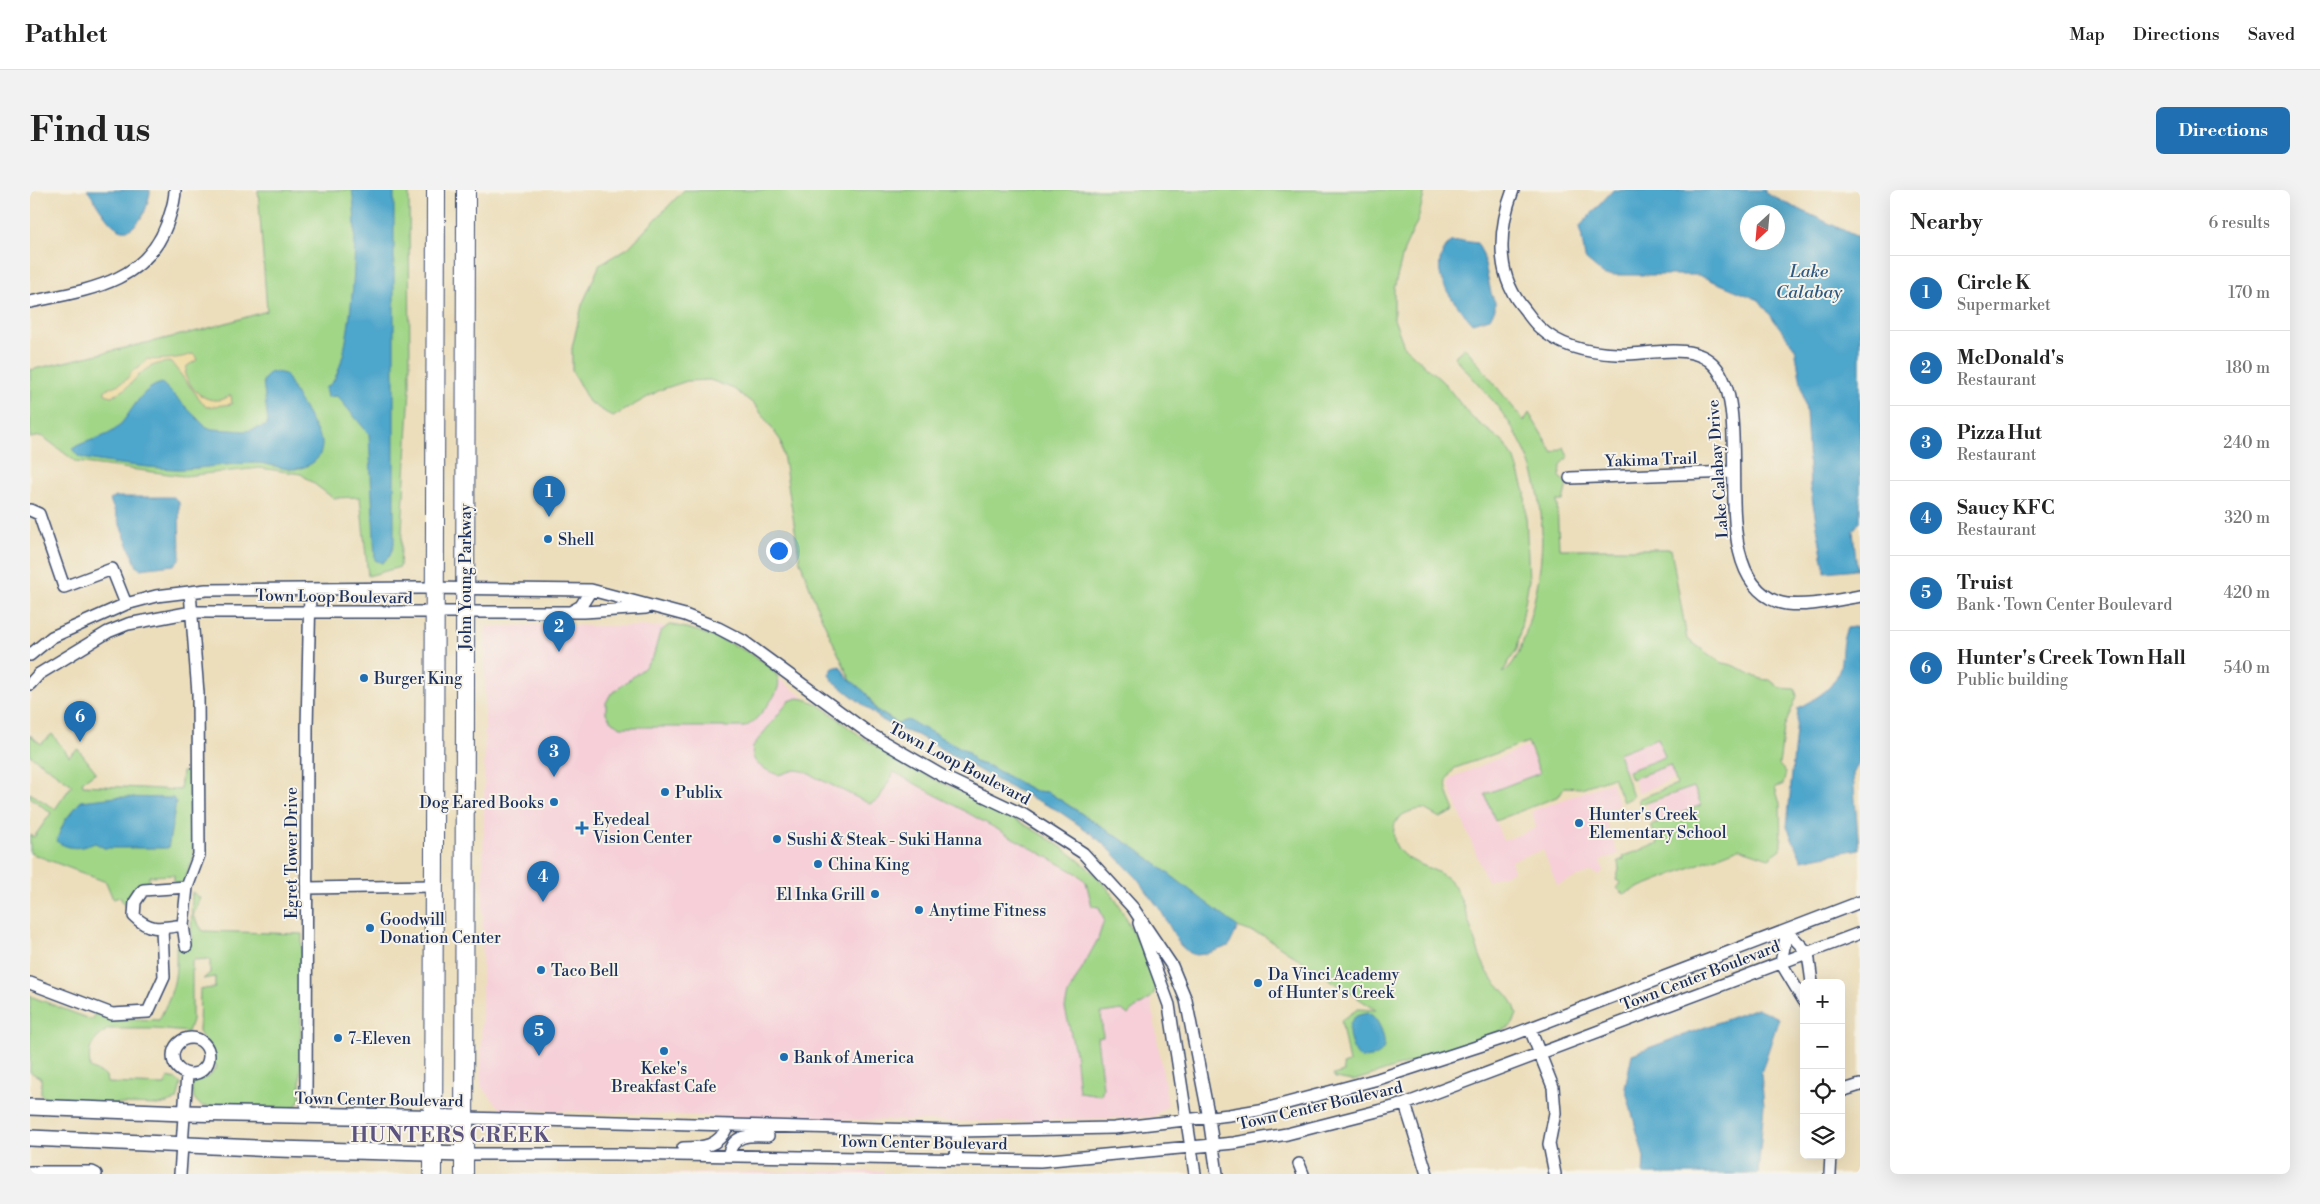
<!DOCTYPE html>
<html lang="en">
<head>
<meta charset="utf-8">
<style>
  :root { --surface:#fff; --page:#f2f2f2; --text:#222; --muted:#767676; --line:#e0e0e0; --accent:#1f6fb2 }
  body { margin:0; font-family:"Libre Bodoni",serif; background:var(--page); color:var(--text) }
  .controls { position:absolute; right:15px; bottom:15px; display:grid; overflow:hidden; border-radius:8px; box-shadow:0 5px 20px #0002 }
  .controls button { width:45px; height:45px; display:grid; place-items:center; padding:0; border:0; border-bottom:1px solid var(--line); background:var(--surface); color:var(--text); font:25px sans-serif }
  .compass { position:absolute; left:1710px; top:15px; width:45px; height:45px; border-radius:50%; background:var(--surface); box-shadow:0 5px 20px #0002; rotate:206deg }
  .you { position:absolute; left:748px; top:360px; width:18px; height:18px; margin:-12px; border:4px solid #fff; border-radius:50%; background:#1a73e8; box-shadow:0 0 0 8px #1a73e833 }
  .badge { display:grid; place-items:center; width:32px; height:32px; border-radius:50%; background:var(--accent); color:#fff; font-size:16px; font-weight:700 }
  .pin { position:absolute; translate:-50% -41px; filter:drop-shadow(0 1px 2px #0008) }
  .pin::after { content:''; position:absolute; top:26px; width:18px; height:15px; background:inherit; clip-path:polygon(0 0,100% 0,50% 100%) }
  .list { margin:0; padding:0; list-style:none }
  h2 { display:flex; justify-content:space-between; align-items:center; height:65px; margin:0; padding:0 20px; font-size:21px }
  h2 small { font-size:16px; font-weight:400; color:var(--muted) }
  .list li { display:grid; grid-template-columns:32px 1fr auto; gap:15px; align-items:center; box-sizing:border-box; height:75px; padding:0 20px; border-top:1px solid var(--line) }
  .list b { display:block; font-size:19px; white-space:nowrap }
  .list p { margin:0; font-size:16px; white-space:nowrap; color:var(--muted) }
  .list em { font-size:16px; font-style:normal; color:var(--muted) }
  .icon { flex:none; width:28px; height:28px; fill:none; stroke:currentColor; stroke-width:2; stroke-linecap:round; stroke-linejoin:round }
  .map { position:relative; flex:none; width:1830px; height:984px; overflow:hidden; border-radius:8px }
  header { display:flex; align-items:center; gap:30px; box-sizing:border-box; height:70px; padding:0 25px; background:var(--surface); border-bottom:1px solid var(--line) }
  header strong { font-size:24px }
  nav { display:flex; gap:28px; margin-inline-start:auto; font-size:18px }
  .intro { display:flex; align-items:center; justify-content:space-between; box-sizing:border-box; height:120px; padding:0 30px }
  h1 { margin:0; font-size:35px }
  .button { padding:12px 22px; border-radius:8px; background:var(--accent); color:#fff; font-size:18px; font-weight:700 }
  main { display:flex; gap:30px; padding:0 30px }
  aside { flex:1; background:var(--surface); border-radius:8px; box-shadow:0 5px 20px #0002 }
  .map>svg:first-child { display:block }
  .built { fill:#f6cfd8 }
  .green { fill:#a1d687; stroke:#5e8272 }
  .sand { fill:#eeda9e; stroke:#84847e }
  .water { fill:#4ea6cb; stroke:#346a94; fill-rule:evenodd }
  .lines { fill:none; stroke-linecap:round; stroke-linejoin:round }
  .minor-casing { stroke:#3a496c; stroke-width:14 }
  .major-casing { stroke:#3a496c; stroke-width:18 }
  .highway-casing { stroke:#3a496c; stroke-width:20 }
  .minor { stroke:#fff; stroke-width:11 }
  .major { stroke:#fff; stroke-width:15 }
  .highway { stroke:#fff; stroke-width:18 }
  .poi-dot { fill:#1f6fb2; stroke:#f7f3e8; stroke-width:2 }
  .labels { text-anchor:middle; stroke-width:4; stroke-linejoin:round; paint-order:stroke }
  .street-label { font-size:16px; fill:#1b2f5e; stroke:#f7f3e8 }
  .poi-label { font-size:16px; fill:#1b2f5e; stroke:#f7f3e8; text-anchor:start }
  .water-label { font-size:18px; font-style:italic; fill:#2d5984; stroke:#f7f3e8 }
  .district-label { font-size:21px; font-weight:bold; letter-spacing:1px; fill:#5b5380; stroke:#f7f3e8 }
</style>
</head>
<body>
<header>
<strong>Pathlet</strong>
<nav><a>Map</a><a>Directions</a><a>Saved</a></nav>
</header>
<div class="intro"><h1>Find us</h1><a class="button">Directions</a></div>
<main>
<div class="map">
<svg width="1830" height="984" viewBox="0 0 1830 984">
  <rect width="100%" height="100%" fill="#f7f3e8"/>
  <filter id="ink" filterUnits="userSpaceOnUse"><feTurbulence type="fractalNoise" baseFrequency=".02" numOctaves="2"/><feDisplacementMap in="SourceGraphic" scale="10" xChannelSelector="R" yChannelSelector="G"/><feConvolveMatrix kernelMatrix="1 2 1 2 8 2 1 2 1" color-interpolation-filters="sRGB"/></filter>
  <filter id="wash" filterUnits="userSpaceOnUse"><feTurbulence type="fractalNoise" baseFrequency=".0096" numOctaves="4" result="noise"/><feDisplacementMap in="SourceGraphic" scale="20" xChannelSelector="R" yChannelSelector="G"/><feGaussianBlur stdDeviation="1.12" result="paint"/><feColorMatrix in="noise" values="0 0 0 0 0 0 0 0 0 0 0 0 0 0 0 0 0 1.4 0 .05"/><feComposite in="paint" operator="in"/></filter>
  <g filter="url(#wash)">
    <rect width="100%" height="100%" fill="#ecdebb"/>
    <path class="built" d="M 505,435 L 645,437 L 733,477 L 823,544 L 859,567 L 1043,669 L 1119,798 L 1138,915 L 1123,927 L 968,932 L 758,929 L 471,919 L 451,896 L 456,437 Z
      M 1628,548 L 1635,567 L 1595,582 L 1588,563 Z
      M 1498,556 L 1510,583 L 1455,604 L 1473,651 L 1506,638 L 1502,621 L 1581,592 L 1589,615 L 1576,621 L 1579,628 L 1575,630 L 1588,664 L 1570,671 L 1574,680 L 1569,685 L 1561,682 L 1527,695 L 1513,660 L 1481,671 L 1484,681 L 1457,691 L 1419,596 L 1421,588 Z
      M 1640,574 L 1645,589 L 1608,603 L 1603,588 Z
      M 1664,597 L 1671,615 L 1624,633 L 1617,614 Z
      M 853,981 L 853,984 L 558,984 Z"/>
    <path class="green" d="M 228,0 L 379,0 L 380,198 L 370,377 L 338,386 L 330,307 L 303,308 L 271,284 L 230,278 L 154,286 L 46,272 L 12,246 L 0,248 L 0,180 L 172,140 L 237,121 Z
      M 654,0 L 1395,0 L 1388,30 L 1374,60 L 1364,99 L 1364,129 L 1374,156 L 1415,194 L 1440,226 L 1472,251 L 1485,269 L 1495,302 L 1499,390 L 1487,459 L 1472,483 C 1488,475 1496,443 1500,427 C 1515,374 1519,308 1493,257 C 1477,223 1449,195 1424,167 L 1435,157 L 1494,231 L 1499,223 L 1523,263 L 1534,257 L 1538,267 L 1531,275 L 1530,287 L 1537,294 L 1533,311 L 1527,311 L 1529,359 L 1641,359 L 1657,449 C 1669,456 1680,467 1693,473 C 1697,474 1701,474 1704,476 C 1718,481 1725,490 1740,490 L 1750,498 L 1765,499 L 1767,506 L 1754,538 L 1749,575 L 1756,582 L 1753,595 L 1745,597 L 1750,614 L 1751,659 L 1739,668 L 1709,658 L 1593,704 L 1587,698 L 1591,693 L 1586,690 L 1589,680 L 1588,671 L 1594,669 L 1593,666 L 1628,654 L 1621,635 L 1671,615 L 1664,597 L 1610,615 L 1608,609 L 1647,594 L 1640,575 L 1601,589 L 1598,581 L 1635,567 L 1628,548 L 1588,563 L 1603,607 L 1593,612 L 1583,587 L 1551,598 L 1534,597 L 1529,606 L 1465,631 L 1455,604 L 1510,583 L 1498,552 L 1425,578 C 1410,594 1418,602 1425,621 L 1410,628 L 1394,619 C 1383,620 1367,623 1364,637 C 1358,678 1409,671 1424,696 C 1439,720 1443,756 1457,781 C 1467,799 1482,802 1487,824 L 1483,834 L 1478,838 L 1420,860 L 1323,891 L 1305,888 L 1303,885 L 1314,882 L 1313,875 L 1319,873 L 1311,830 L 1328,819 L 1346,820 L 1234,746 L 1204,736 L 1108,660 L 1018,602 L 1005,601 L 961,577 L 945,572 L 937,561 L 867,533 L 847,520 L 836,503 L 821,491 L 789,422 L 770,371 L 751,251 L 725,215 L 704,199 L 680,190 L 657,191 L 630,200 L 583,227 L 559,212 L 542,181 L 542,158 L 552,115 L 570,74 L 598,58 Z
      M 639,435 C 663,436 740,465 748,488 C 751,499 743,508 737,516 C 730,524 725,532 715,537 L 591,537 L 582,532 L 576,523 L 576,513 L 580,505 L 614,478 L 623,467 L 630,442 Z
      M 767,508 C 790,509 809,532 828,544 C 841,554 855,562 869,570 C 934,608 1030,640 1078,699 C 1090,714 1098,734 1108,751 C 1115,764 1129,785 1125,800 C 1122,813 1105,815 1098,825 L 1092,820 L 1071,823 L 1073,847 L 1067,848 L 1073,898 L 1071,905 L 1049,902 L 1045,862 L 1035,818 L 1038,804 L 1068,749 L 1074,730 L 1069,717 L 1062,716 L 1056,692 L 1048,684 L 864,582 L 849,609 L 840,614 L 773,581 L 765,580 L 748,585 C 734,579 719,574 723,556 L 759,511 Z
      M 22,544 L 39,566 L 48,559 L 66,582 L 52,592 L 53,595 L 150,600 L 152,582 L 156,581 L 163,586 L 163,669 L 153,693 L 144,693 L 144,685 L 119,686 L 119,695 L 111,696 L 100,710 L 97,720 L 90,707 L 83,709 L 76,692 L 0,663 L 0,645 L 4,647 L 21,623 L 0,607 L 0,603 L 25,619 L 42,595 L 0,565 L 0,545 L 11,554 Z
      M 162,702 L 170,708 L 163,726 L 173,741 L 272,744 L 270,909 L 266,916 L 258,919 L 172,916 C 162,909 162,904 162,893 L 180,886 L 187,876 L 180,873 L 180,858 L 169,842 L 170,799 L 185,798 L 185,787 L 173,789 L 180,783 L 180,769 L 162,770 L 162,830 L 158,842 L 125,839 L 78,839 C 61,853 58,855 60,878 L 76,886 L 77,893 L 135,895 L 138,887 L 146,889 L 151,894 L 147,910 L 130,915 L 23,912 L 11,905 L 11,888 L 0,882 L 0,806 L 62,830 L 65,823 L 78,828 L 129,830 C 144,799 147,791 146,756 L 161,755 Z"/>
    <path class="sand" d="M 162,164 L 165,165 L 167,170 L 157,176 L 155,185 C 163,204 182,218 201,205 L 202,214 L 176,217 L 141,172 C 106,173 105,200 81,206 L 75,204 L 75,200 C 86,194 97,194 102,181 L 110,177 L 117,169 C 126,171 154,168 162,164 Z"/>
    <path class="water" d="M 57,0 L 120,0 L 120,3 C 117,16 115,27 103,37 C 85,52 67,11 57,0 Z
      M 322,0 L 364,0 L 364,354 L 360,366 L 352,373 L 345,370 L 339,244 L 307,206 L 297,207 L 295,198 C 298,196 302,193 304,190 C 323,157 329,38 322,0 Z
      M 1583,0 L 1735,0 L 1735,3 L 1830,48 L 1830,331 L 1823,341 L 1827,379 L 1795,382 L 1780,297 L 1776,222 L 1765,158 L 1729,110 L 1668,85 L 1574,85 L 1555,69 L 1550,36 ZM 1718,22 L 1748,22 L 1748,52 L 1718,52 Z
      M 1433,51 L 1447,53 L 1453,64 L 1461,103 L 1465,112 L 1465,119 L 1460,128 L 1442,133 C 1422,109 1394,82 1420,52 Z
      M 246,182 L 255,184 L 292,251 C 293,266 285,274 271,278 C 254,282 242,273 226,273 C 202,273 177,278 153,279 C 140,280 61,272 50,267 C 47,266 45,262 42,259 C 56,249 76,249 88,237 C 102,223 110,198 132,193 L 175,236 L 182,239 L 216,241 L 236,236 L 238,232 L 233,191 L 239,183 Z
      M 85,307 L 144,307 L 149,312 L 150,368 L 144,375 L 110,379 L 107,377 L 80,310 Z
      M 1830,436 L 1830,571 L 1823,584 L 1829,659 L 1772,670 L 1757,637 L 1768,518 C 1786,508 1805,499 1810,477 C 1813,462 1810,455 1817,438 Z
      M 810,476 L 817,487 L 836,503 L 846,520 L 867,533 L 878,530 L 937,561 L 945,572 L 961,577 L 1005,601 L 1018,602 L 1108,660 L 1208,737 L 1199,756 L 1176,764 L 1166,765 L 1159,763 L 1150,755 L 1131,721 L 1107,688 L 1081,661 L 1062,644 L 1027,620 L 971,593 L 887,545 L 871,540 L 852,530 L 802,490 L 799,484 L 803,478 Z
      M 86,607 L 143,608 L 146,613 L 138,658 L 74,658 L 65,653 C 49,659 40,660 26,651 L 35,630 L 51,611 Z
      M 1727,818 L 1749,828 L 1731,883 L 1734,915 L 1728,984 L 1613,984 L 1614,968 L 1595,897 L 1602,864 Z
      M 1338,823 C 1348,826 1361,855 1350,863 C 1346,867 1337,867 1331,869 C 1322,862 1314,839 1323,829 C 1326,825 1333,824 1338,823 Z"/>
  </g>
  <g filter="url(#ink)">
    <g class="lines">
      <defs>
        <path id="minor" d="M 1483,0 C 1469,37 1465,82 1491,115 C 1497,122 1503,132 1510,138 C 1530,157 1561,163 1587,164 C 1617,166 1662,150 1685,176 C 1728,225 1671,384 1748,412 C 1769,419 1808,410 1830,406
          M 0,112 C 56,100 115,94 137,34 C 141,22 145,12 145,0
          M 1540,288 L 1703,282
          M 0,320 L 9,324 L 34,397 L 82,379 L 96,414
          M 542,421 L 551,416 L 561,400
          M 0,465 L 22,447 L 96,414 L 126,406 L 176,400 L 390,398 L 561,400 L 655,425 L 688,438 L 713,451 L 840,544 L 916,588 L 994,625 L 1053,663 L 1103,718 L 1142,776 L 1156,810 L 1179,928 L 1187,984
          M 0,494 L 9,484 L 78,442 L 98,434 L 162,422 L 554,422 L 616,418
          M 277,698 L 403,696
          M 1109,733 L 1139,815 L 1165,984
          M 153,735 C 132,738 120,742 104,726 L 105,712 L 113,700 L 157,697
          M 1757,741 L 1751,773 L 1774,811
          M 1757,741 L 1778,763 L 1782,793
          M 156,756 L 153,735 L 157,697 L 169,665 L 168,503 L 160,402
          M 0,793 L 82,824 L 118,822 L 134,787 L 132,738
          M 1500,839 L 1523,897 L 1525,923 L 1519,954 L 1525,984
          M143 866a18 18 0 1 1 36 0a18 18 0 1 1-36 0Z
          M 1811,901 L 1830,895
          M 1375,914 L 1397,984
          M 276,926 L 277,538 L 280,400
          M 434,928 L 928,941 L 1084,938 L 1199,925 L 1235,919 L 1348,889 L 1477,847 L 1830,712
          M 653,958 C 673,958 689,956 697,937
          M 434,964 L 584,964 L 1010,971 L 1204,953 L 1257,944 L 1375,914 L 1830,743
          M 698,966 C 703,944 718,945 738,946
          M 926,970 L 928,941
          M 1269,974 L 1273,984
          M 0,982 L 62,982 L 66,984
          M 150,984 L 157,884
          M 1800,984 L 1801,965"/>
        <path id="major" d="M 0,917 L 154,923 L 434,928
          M 0,948 L 248,959 L 434,964"/>
        <path id="highway" d="M 403,984 L 406,0
          M 434,984 L 436,0"/>
      </defs>
      <use href="#minor" class="minor-casing"/>
      <use href="#major" class="major-casing"/>
      <use href="#highway" class="highway-casing"/>
      <use href="#minor" class="minor"/>
      <use href="#major" class="major"/>
      <use href="#highway" class="highway"/>
    </g>
  </g>
  <g class="poi-dot">
    <circle cx="518" cy="349" r="5"/>
    <circle cx="334" cy="488" r="5"/>
    <circle cx="635" cy="602" r="5"/>
    <circle cx="524" cy="612" r="5"/>
    <circle cx="1549" cy="633" r="5"/>
    <path d="M549.5 630.5h5v5h5v5h-5v5h-5v-5h-5v-5h5z"/>
    <circle cx="747" cy="649" r="5"/>
    <circle cx="788" cy="674" r="5"/>
    <circle cx="845" cy="704" r="5"/>
    <circle cx="889" cy="720" r="5"/>
    <circle cx="340" cy="738" r="5"/>
    <circle cx="511" cy="780" r="5"/>
    <circle cx="1228" cy="793" r="5"/>
    <circle cx="308" cy="848" r="5"/>
    <circle cx="634" cy="861" r="5"/>
    <circle cx="754" cy="867" r="5"/>
  </g>
  <g class="labels">
    <g class="street-label">
      <text transform="translate(1621 269) rotate(-2)" y="6">Yakima Trail</text>
      <text transform="translate(1687 279) rotate(-94)" y="6">Lake Calabay Drive</text>
      <text transform="translate(435 387) rotate(-90)" y="6">John Young Parkway</text>
      <text transform="translate(304 406) rotate(1)" y="6">Town Loop Boulevard</text>
      <text transform="translate(930 573) rotate(28)" y="6">Town Loop Boulevard</text>
      <text transform="translate(261 663) rotate(-90)" y="6">Egret Tower Drive</text>
      <text transform="translate(1670 785) rotate(-21)" y="6">Town Center Boulevard</text>
      <text transform="translate(349 909) rotate(1)" y="6">Town Center Boulevard</text>
      <text transform="translate(1290 915) rotate(-13)" y="6">Town Center Boulevard</text>
      <text transform="translate(893 952) rotate(1)" y="6">Town Center Boulevard</text>
    </g>
    <g class="poi-label">
      <text x="528" y="355">Shell</text>
      <text x="344" y="494">Burger King</text>
      <text x="645" y="608">Publix</text>
      <text x="514" y="618" text-anchor="end">Dog Eared Books</text>
      <text x="1559" y="630">Hunter's Creek<tspan x="1559" dy="18">Elementary School</tspan></text>
      <text x="563" y="635">Eyedeal<tspan x="563" dy="18">Vision Center</tspan></text>
      <text x="757" y="655">Sushi &amp; Steak - Suki Hanna</text>
      <text x="798" y="680">China King</text>
      <text x="835" y="710" text-anchor="end">El Inka Grill</text>
      <text x="899" y="726">Anytime Fitness</text>
      <text x="350" y="735">Goodwill<tspan x="350" dy="18">Donation Center</tspan></text>
      <text x="521" y="786">Taco Bell</text>
      <text x="1238" y="790">Da Vinci Academy<tspan x="1238" dy="18">of Hunter's Creek</tspan></text>
      <text x="318" y="854">7-Eleven</text>
      <text x="764" y="873">Bank of America</text>
      <text x="634" y="884" text-anchor="middle">Keke's<tspan x="634" dy="18">Breakfast Cafe</tspan></text>
    </g>
    <g class="water-label">
      <text x="1779" y="87">Lake<tspan x="1779" dy="21">Calabay</tspan></text>
    </g>
    <g class="district-label">
      <text x="421" y="952">HUNTERS CREEK</text>
    </g>
  </g>
</svg>
<div class="controls">
<button>+</button>
<button>−</button>
<button><svg class="icon" aria-label="locate" viewBox="0 0 24 24"><circle cx="12" cy="12" r="6"/><path d="M12 2v4M12 18v4M2 12h4M18 12h4"/></svg></button>
<button><svg class="icon" aria-label="layers" viewBox="0 0 24 24"><path d="M12 4l9 5-9 5-9-5zM3 14l9 5 9-5"/></svg></button>
</div>
<svg class="compass" viewBox="-18 -18 36 36"><path d="M0-13l5 13h-10z" fill="#e53935"/><path d="M0 13l5-13h-10z" fill="#767676"/></svg>
<div class="you"></div>
<div class="pin badge" style="left:519px;top:327px">1</div>
<div class="pin badge" style="left:529px;top:462px">2</div>
<div class="pin badge" style="left:524px;top:587px">3</div>
<div class="pin badge" style="left:513px;top:712px">4</div>
<div class="pin badge" style="left:509px;top:866px">5</div>
<div class="pin badge" style="left:50px;top:552px">6</div>
</div>
<aside>
<h2>Nearby<small>6 results</small></h2>
<ul class="list">
<li><span class="badge">1</span><div><b>Circle K</b><p>Supermarket</p></div><em>170 m</em></li>
<li><span class="badge">2</span><div><b>McDonald's</b><p>Restaurant</p></div><em>180 m</em></li>
<li><span class="badge">3</span><div><b>Pizza Hut</b><p>Restaurant</p></div><em>240 m</em></li>
<li><span class="badge">4</span><div><b>Saucy KFC</b><p>Restaurant</p></div><em>320 m</em></li>
<li><span class="badge">5</span><div><b>Truist</b><p>Bank · Town Center Boulevard</p></div><em>420 m</em></li>
<li><span class="badge">6</span><div><b>Hunter's Creek Town Hall</b><p>Public building</p></div><em>540 m</em></li>
</ul>
</aside>
</main>
</body>
</html>
